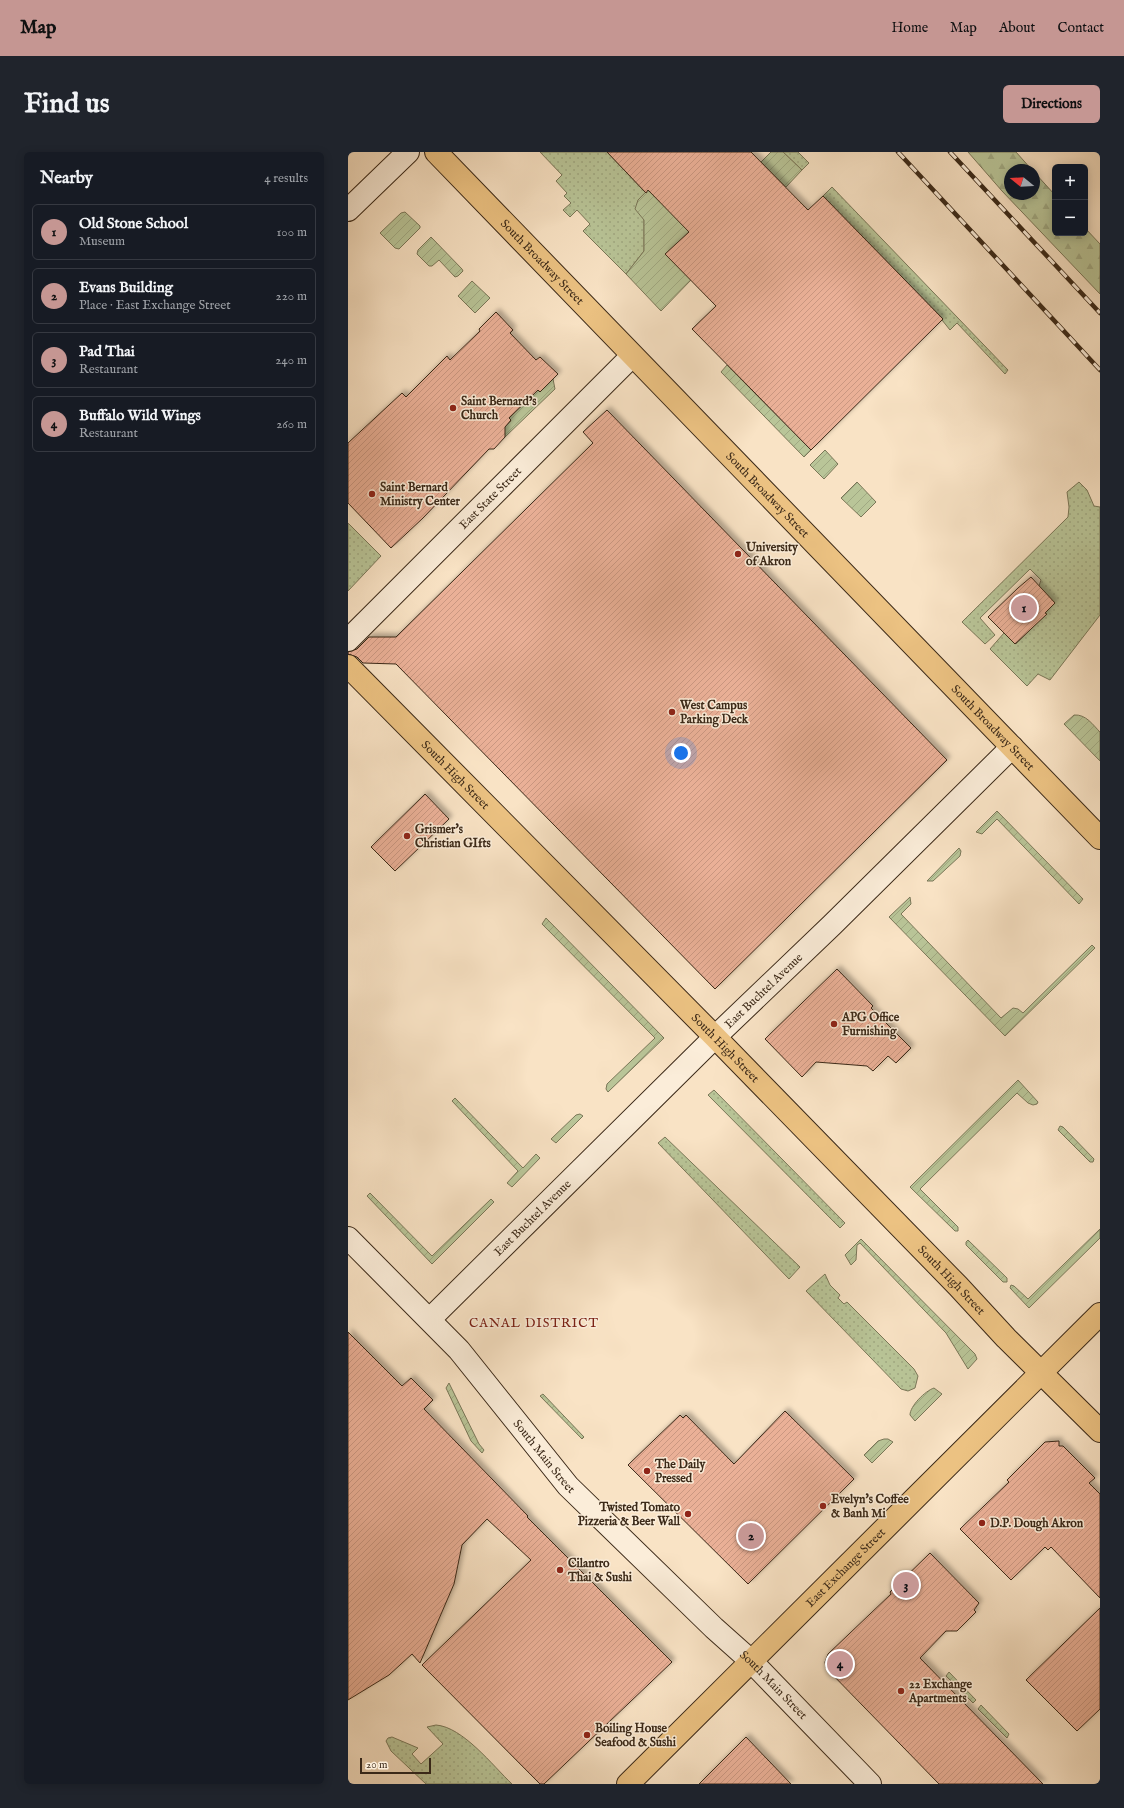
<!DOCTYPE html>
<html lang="en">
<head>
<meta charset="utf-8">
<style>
  :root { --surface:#171b24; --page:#20242c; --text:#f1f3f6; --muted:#9ea1a6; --line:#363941; --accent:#c59692 }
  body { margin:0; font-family:"IM FELL English",serif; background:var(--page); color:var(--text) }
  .controls { position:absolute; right:12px; top:12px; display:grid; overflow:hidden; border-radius:6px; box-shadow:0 2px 10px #0003 }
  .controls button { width:36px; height:36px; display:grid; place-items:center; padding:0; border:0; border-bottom:1px solid var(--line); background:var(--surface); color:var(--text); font:20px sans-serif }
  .compass { position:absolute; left:656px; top:12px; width:36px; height:36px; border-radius:50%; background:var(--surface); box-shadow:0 2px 10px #0003; rotate:288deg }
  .scale { position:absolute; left:12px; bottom:10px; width:71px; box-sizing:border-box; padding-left:4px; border:2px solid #3b2918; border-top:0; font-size:11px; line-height:14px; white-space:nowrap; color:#3b2918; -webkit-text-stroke:3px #fbedd9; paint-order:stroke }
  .you { position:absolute; left:333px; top:601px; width:14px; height:14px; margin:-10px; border:3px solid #fff; border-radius:50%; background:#1a73e8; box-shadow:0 0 0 6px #1a73e833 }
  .badge { display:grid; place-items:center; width:26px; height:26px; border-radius:50%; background:var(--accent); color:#111; font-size:13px; font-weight:700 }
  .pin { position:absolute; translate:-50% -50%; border:2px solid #fff; box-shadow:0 1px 4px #0006 }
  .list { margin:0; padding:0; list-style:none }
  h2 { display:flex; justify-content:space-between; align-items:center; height:52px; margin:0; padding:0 16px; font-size:17px }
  h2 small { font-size:13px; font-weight:400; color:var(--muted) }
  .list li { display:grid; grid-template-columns:26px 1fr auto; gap:12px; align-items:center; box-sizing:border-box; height:56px; margin:0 8px 8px; padding:0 8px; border:1px solid var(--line); border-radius:6px }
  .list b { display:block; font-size:15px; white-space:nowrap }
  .list p { margin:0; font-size:13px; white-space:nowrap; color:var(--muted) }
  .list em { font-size:13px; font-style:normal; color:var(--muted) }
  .map { position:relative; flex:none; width:752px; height:1632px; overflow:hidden; border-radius:6px }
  header { display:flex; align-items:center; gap:24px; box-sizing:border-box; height:56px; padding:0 20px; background:var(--accent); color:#111 }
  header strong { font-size:19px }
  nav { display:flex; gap:22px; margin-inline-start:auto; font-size:14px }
  .intro { display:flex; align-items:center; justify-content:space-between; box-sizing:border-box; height:96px; padding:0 24px }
  h1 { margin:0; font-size:28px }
  .button { padding:10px 18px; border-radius:6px; background:var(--accent); color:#111; font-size:14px; font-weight:700 }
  main { display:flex; gap:24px; padding:0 24px }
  aside { flex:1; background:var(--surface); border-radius:6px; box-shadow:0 2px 10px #0003 }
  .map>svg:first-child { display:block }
  .grass { fill:url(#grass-dots); stroke:#7a7758 }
  .forest { fill:url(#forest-firs); stroke:#7a7758 }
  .garden { fill:url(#garden-furrows); stroke:#7a7758 }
  .building { fill:url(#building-hatch); stroke:#3b2918; filter:url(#shadow) }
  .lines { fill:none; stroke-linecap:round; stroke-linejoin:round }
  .secondary-casing { stroke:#3b2918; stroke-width:24 }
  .primary-casing { stroke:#3b2918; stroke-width:24 }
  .secondary { stroke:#fbedd9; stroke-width:22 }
  .primary { stroke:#ecc282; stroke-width:22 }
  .rail-casing { stroke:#3b2918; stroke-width:4.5 }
  .rail { stroke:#fbedd9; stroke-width:3; stroke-dasharray:9; stroke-linecap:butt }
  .poi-dot { fill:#8f2418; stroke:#fbedd9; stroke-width:1.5 }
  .labels { text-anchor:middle; stroke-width:3; stroke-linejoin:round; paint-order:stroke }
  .street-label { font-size:12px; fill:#3b2918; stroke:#fbedd9 }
  .poi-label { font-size:12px; font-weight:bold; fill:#3b2918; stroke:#fbedd9; text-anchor:start }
  .neighbourhood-label { font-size:13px; letter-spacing:1px; fill:#7a1f14; stroke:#fbedd9 }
</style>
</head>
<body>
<header>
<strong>Map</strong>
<nav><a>Home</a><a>Map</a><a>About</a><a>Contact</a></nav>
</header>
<div class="intro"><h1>Find us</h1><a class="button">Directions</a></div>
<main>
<aside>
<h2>Nearby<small>4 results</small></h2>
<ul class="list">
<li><span class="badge">1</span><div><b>Old Stone School</b><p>Museum</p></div><em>100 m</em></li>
<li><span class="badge">2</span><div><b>Evans Building</b><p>Place · East Exchange Street</p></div><em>220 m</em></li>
<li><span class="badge">3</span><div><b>Pad Thai</b><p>Restaurant</p></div><em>240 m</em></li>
<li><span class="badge">4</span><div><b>Buffalo Wild Wings</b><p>Restaurant</p></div><em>260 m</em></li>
</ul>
</aside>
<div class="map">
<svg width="752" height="1632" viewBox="0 0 752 1632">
  <defs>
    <pattern id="grass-dots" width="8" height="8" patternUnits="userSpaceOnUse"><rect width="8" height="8" fill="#b9c598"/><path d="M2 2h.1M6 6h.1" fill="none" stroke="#a0a982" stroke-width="1.8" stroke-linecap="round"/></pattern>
    <pattern id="forest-firs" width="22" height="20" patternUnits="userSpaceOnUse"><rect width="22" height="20" fill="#b9c598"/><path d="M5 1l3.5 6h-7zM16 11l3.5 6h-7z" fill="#a0a982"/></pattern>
    <pattern id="garden-furrows" width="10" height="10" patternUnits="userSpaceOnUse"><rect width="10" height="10" fill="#b9c598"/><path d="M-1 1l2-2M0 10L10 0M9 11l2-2" fill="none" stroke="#a0a982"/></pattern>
    <pattern id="building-hatch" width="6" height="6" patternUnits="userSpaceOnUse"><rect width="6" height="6" fill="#eab097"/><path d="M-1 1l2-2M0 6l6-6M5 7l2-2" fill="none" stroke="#ca9781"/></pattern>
    <filter id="shadow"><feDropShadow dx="3.5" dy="-3.5" stdDeviation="2" flood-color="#0004"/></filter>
  </defs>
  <rect width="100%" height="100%" fill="#f9e3c5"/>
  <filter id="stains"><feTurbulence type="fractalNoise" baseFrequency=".005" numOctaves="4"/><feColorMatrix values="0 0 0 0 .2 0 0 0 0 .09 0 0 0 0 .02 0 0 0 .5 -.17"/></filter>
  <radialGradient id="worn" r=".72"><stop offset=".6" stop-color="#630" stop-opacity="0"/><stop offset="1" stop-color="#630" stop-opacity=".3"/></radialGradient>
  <path class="grass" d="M 192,0 L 259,0 L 298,41 L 290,48 L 296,68 L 296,99 L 278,122 L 235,79 L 242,72 L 229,58 L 222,65 L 215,58 L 223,51 L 216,44 L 219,41 L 208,29 L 214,23 Z
    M 435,0 L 450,0 L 461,11 L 454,18 Z
    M 484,35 L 660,218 L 657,222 L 609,171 L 602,178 L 594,168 L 595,167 L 475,44 Z
    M 731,330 L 739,338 L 746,354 L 752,355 L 752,463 L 702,528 L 690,522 L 679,534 L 642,497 L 656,481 L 668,492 L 698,462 L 697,461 L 707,451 L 691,434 L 693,428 L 682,417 L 632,466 L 647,483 L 637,492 L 614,470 L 720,365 L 721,355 L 719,340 Z
    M 0,371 L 33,404 L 0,439 Z
    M 366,938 L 497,1071 L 492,1076 L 360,943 Z
    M 317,985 L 452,1115 L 441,1127 L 310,991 Z
    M 477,1122 L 482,1133 L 492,1143 L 490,1146 L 496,1152 L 499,1150 L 566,1217 L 570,1224 L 567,1236 L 560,1239 L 553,1237 L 458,1139 Z
    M 88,1573 C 115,1575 145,1614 164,1632 L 78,1632 L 43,1599 L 38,1589 L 40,1586 L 44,1585 L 70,1596 L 64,1602 L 73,1612 L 95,1592 L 79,1575 Z"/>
  <path class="forest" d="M 620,0 L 668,0 L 684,18 L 662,18 L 662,42 L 686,42 L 686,20 L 707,43 L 707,81 L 737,81 L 737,76 L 752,92 L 752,142 L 654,39 Z"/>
  <path class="garden" d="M 423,0 L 435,0 L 454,18 L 438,35 L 413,10 Z
    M 323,14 L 341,80 L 318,103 L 343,128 L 313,159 L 278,122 L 296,99 L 296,68 L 287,57 L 290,48 Z
    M 57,60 L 72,74 L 72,76 L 51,97 L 47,96 L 32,81 L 53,61 Z
    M 83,85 L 114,117 L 115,119 L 110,124 L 107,125 L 91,108 L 84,114 L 81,114 L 69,102 L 70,98 Z
    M 124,129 L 142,146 L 127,161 L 110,144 Z
    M 379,213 L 463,298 L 456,305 L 373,220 Z
    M 205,227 L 207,237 L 157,285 L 155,277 L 163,269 L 161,266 L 190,238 L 192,240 Z
    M 477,298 L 490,312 L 476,327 L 462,313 Z
    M 509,330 L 528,350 L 513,365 L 493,346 Z
    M 726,563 C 738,562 745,573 752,580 L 752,609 L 716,572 Z
    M 649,659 L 735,747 L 731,752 L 649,667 L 634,682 L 628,680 Z
    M 611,696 L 613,699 L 612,704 L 585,729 L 579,729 Z
    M 562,745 L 563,752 L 553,762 L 653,866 L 665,856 L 670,857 L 675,861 L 744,793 L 747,796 L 657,884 L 541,765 Z
    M 198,766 L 316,886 L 260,940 L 258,937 L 259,932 L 307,886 L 194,772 Z
    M 670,928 L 690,950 L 689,952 L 685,953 L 680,951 L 669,941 L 572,1037 L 610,1075 L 610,1079 L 607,1079 L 562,1035 Z
    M 107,946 L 175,1016 L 188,1002 L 192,1006 L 164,1035 L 159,1031 L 170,1019 L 104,949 Z
    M 232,962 L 235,964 L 208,991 L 203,987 L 228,963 Z
    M 712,974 L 715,975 L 746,1007 L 745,1010 L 742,1010 L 710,978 Z
    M 22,1041 L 84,1104 L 143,1047 L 146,1050 L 84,1112 L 19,1044 Z
    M 752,1077 L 752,1086 L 681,1156 L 662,1136 L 663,1133 L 666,1134 L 680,1147 Z
    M 513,1087 L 627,1202 L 629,1207 L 620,1217 L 598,1181 L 512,1091 L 509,1093 L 508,1108 L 503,1113 L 497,1103 Z
    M 620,1088 L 659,1126 L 659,1130 L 655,1130 L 618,1093 L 618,1090 Z
    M 101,1231 L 131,1292 L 136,1298 L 134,1301 L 123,1289 L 98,1236 Z
    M 586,1236 L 594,1242 L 567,1269 L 562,1263 C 562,1254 577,1239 586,1236 Z
    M 195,1242 L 236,1285 L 234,1287 L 192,1244 Z
    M 536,1287 L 540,1287 L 545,1290 L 524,1311 L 516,1303 L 530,1289 Z
    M 601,1520 L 628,1548 L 625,1551 L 598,1524 Z
    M 633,1553 L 661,1582 L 659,1586 L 630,1557 Z"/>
  <path class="building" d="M 259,0 L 403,0 L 460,58 L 475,44 L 595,167 L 463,298 L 344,177 L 368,154 L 317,102 L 341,80 L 300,38 L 298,41 Z
    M 148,160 L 165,178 L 162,181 L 188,208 L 192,205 L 210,222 L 192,240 L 190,238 L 161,266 L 163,268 L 157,275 L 157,285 L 146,297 L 141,297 L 75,366 L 43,396 L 0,351 L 0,291 L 54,241 L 58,245 L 99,204 L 102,208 L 132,179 L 131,177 Z
    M 259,258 L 599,608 L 367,837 L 48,512 L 15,511 L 9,505 L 0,502 L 0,500 L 9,497 L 21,485 L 48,485 L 245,291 L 235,280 Z
    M 683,425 L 707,451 L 697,461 L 699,462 L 667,492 L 640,465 L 670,436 Z
    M 77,642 L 101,667 L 47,719 L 23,695 Z
    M 489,817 L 525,854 L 523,856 L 563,896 L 548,911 L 540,904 L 525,919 L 519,914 L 468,910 L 454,925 L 417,887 Z
    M 0,1180 L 54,1234 L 63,1226 L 85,1248 L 76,1257 L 180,1364 L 179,1365 L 324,1510 L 196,1632 L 192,1632 L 74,1513 L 183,1408 L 139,1367 L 114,1393 L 106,1432 L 72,1511 L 64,1502 L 41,1523 L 0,1548 Z
    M 437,1259 L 506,1327 L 400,1432 L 280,1313 L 332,1263 L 335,1266 L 338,1263 L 386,1312 Z
    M 711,1289 L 711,1294 L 715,1294 L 747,1326 L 741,1331 L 752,1342 L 752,1446 L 703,1395 L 700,1398 L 697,1395 L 663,1428 L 612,1377 L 661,1330 L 659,1328 L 697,1290 Z
    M 582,1401 L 631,1451 L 626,1458 L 628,1460 L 609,1479 L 598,1479 L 572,1506 L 695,1632 L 591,1632 L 478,1516 L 477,1510 L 480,1502 L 543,1442 L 542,1440 Z
    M 752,1456 L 752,1557 L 729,1579 L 678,1528 Z
    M 398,1585 L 443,1632 L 351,1632 Z"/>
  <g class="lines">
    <defs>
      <g id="secondary">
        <path d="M 0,58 L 60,0"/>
        <path id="s1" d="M 0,488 L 284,204"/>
        <path id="s2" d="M 0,1086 L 111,1198 L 220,1334 L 366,1476 L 403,1509 L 522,1632"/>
        <path id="s3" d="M 82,1167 L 367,885 L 484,773 L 664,595"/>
      </g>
      <g id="primary">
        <path id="s4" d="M 88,0 L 752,686"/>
        <path id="s5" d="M 0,514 L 367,885 L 610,1134 L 658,1186 L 752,1279"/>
        <path id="s6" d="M 280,1632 L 752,1162"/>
      </g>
    </defs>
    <use href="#secondary" class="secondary-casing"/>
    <use href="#primary" class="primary-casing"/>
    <use href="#secondary" class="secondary"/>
    <use href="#primary" class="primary"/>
    <defs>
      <path id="rail" d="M 550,0 L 752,218
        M 602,0 L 752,161"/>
    </defs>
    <use href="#rail" class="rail-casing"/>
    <use href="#rail" class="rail"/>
  </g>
  <g class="poi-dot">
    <circle cx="105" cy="256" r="4"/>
    <circle cx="24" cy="342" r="4"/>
    <circle cx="390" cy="402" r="4"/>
    <circle cx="324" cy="560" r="4"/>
    <circle cx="59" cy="684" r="4"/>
    <circle cx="486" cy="872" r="4"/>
    <circle cx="299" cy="1319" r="4"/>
    <circle cx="475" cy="1354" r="4"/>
    <circle cx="340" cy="1362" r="4"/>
    <circle cx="634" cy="1371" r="4"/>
    <circle cx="212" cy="1418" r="4"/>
    <circle cx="553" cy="1539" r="4"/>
    <circle cx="239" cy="1583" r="4"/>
  </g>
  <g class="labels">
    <g class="street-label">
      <text dy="4" stroke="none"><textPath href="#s4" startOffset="153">South Broadway Street</textPath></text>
      <text dy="4" stroke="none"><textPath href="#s4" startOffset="477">South Broadway Street</textPath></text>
      <text dy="4" stroke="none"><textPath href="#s1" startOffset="201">East State Street</textPath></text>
      <text dy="4" stroke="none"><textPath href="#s4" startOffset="801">South Broadway Street</textPath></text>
      <text dy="4" stroke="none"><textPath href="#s5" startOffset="153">South High Street</textPath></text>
      <text dy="4" stroke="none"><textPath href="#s3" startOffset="468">East Buchtel Avenue</textPath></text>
      <text dy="4" stroke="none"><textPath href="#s5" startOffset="537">South High Street</textPath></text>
      <text dy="4" stroke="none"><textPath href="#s3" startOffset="144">East Buchtel Avenue</textPath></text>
      <text dy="4" stroke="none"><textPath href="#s5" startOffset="861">South High Street</textPath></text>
      <text dy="4" stroke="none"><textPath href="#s2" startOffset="294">South Main Street</textPath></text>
      <text dy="4" stroke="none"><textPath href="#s6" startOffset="307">East Exchange Street</textPath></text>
      <text dy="4" stroke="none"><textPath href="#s2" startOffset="618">South Main Street</textPath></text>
    </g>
    <g class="poi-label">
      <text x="113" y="253">Saint Bernard’s<tspan x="113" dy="14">Church</tspan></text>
      <text x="32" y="339">Saint Bernard<tspan x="32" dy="14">Ministry Center</tspan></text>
      <text x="398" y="399">University<tspan x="398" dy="14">of Akron</tspan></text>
      <text x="332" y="557">West Campus<tspan x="332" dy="14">Parking Deck</tspan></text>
      <text x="67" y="681">Grismer's<tspan x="67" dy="14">Christian GIfts</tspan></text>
      <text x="494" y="869">APG Office<tspan x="494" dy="14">Furnishing</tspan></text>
      <text x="307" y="1316">The Daily<tspan x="307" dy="14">Pressed</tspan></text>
      <text x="483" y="1351">Evelyn's Coffee<tspan x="483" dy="14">&amp; Banh Mi</tspan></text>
      <text x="332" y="1359" text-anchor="end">Twisted Tomato<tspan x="332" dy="14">Pizzeria &amp; Beer Wall</tspan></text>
      <text x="642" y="1375">D.P. Dough Akron</text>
      <text x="220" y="1415">Cilantro<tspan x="220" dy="14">Thai &amp; Sushi</tspan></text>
      <text x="561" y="1536">22 Exchange<tspan x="561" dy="14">Apartments</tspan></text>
      <text x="247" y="1580">Boiling House<tspan x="247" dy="14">Seafood &amp; Sushi</tspan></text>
    </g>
    <g class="neighbourhood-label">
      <text x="186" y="1175">CANAL DISTRICT</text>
    </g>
  </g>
  <rect width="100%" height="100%" filter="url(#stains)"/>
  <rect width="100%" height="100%" fill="url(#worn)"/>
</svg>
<div class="controls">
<button>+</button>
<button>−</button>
</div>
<svg class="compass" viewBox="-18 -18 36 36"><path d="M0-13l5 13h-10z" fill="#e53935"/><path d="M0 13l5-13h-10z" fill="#9ea1a6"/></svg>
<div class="scale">20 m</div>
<div class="you"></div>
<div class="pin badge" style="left:676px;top:456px">1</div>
<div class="pin badge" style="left:403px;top:1384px">2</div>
<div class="pin badge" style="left:558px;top:1433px">3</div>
<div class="pin badge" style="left:492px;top:1512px">4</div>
</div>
</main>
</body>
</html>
